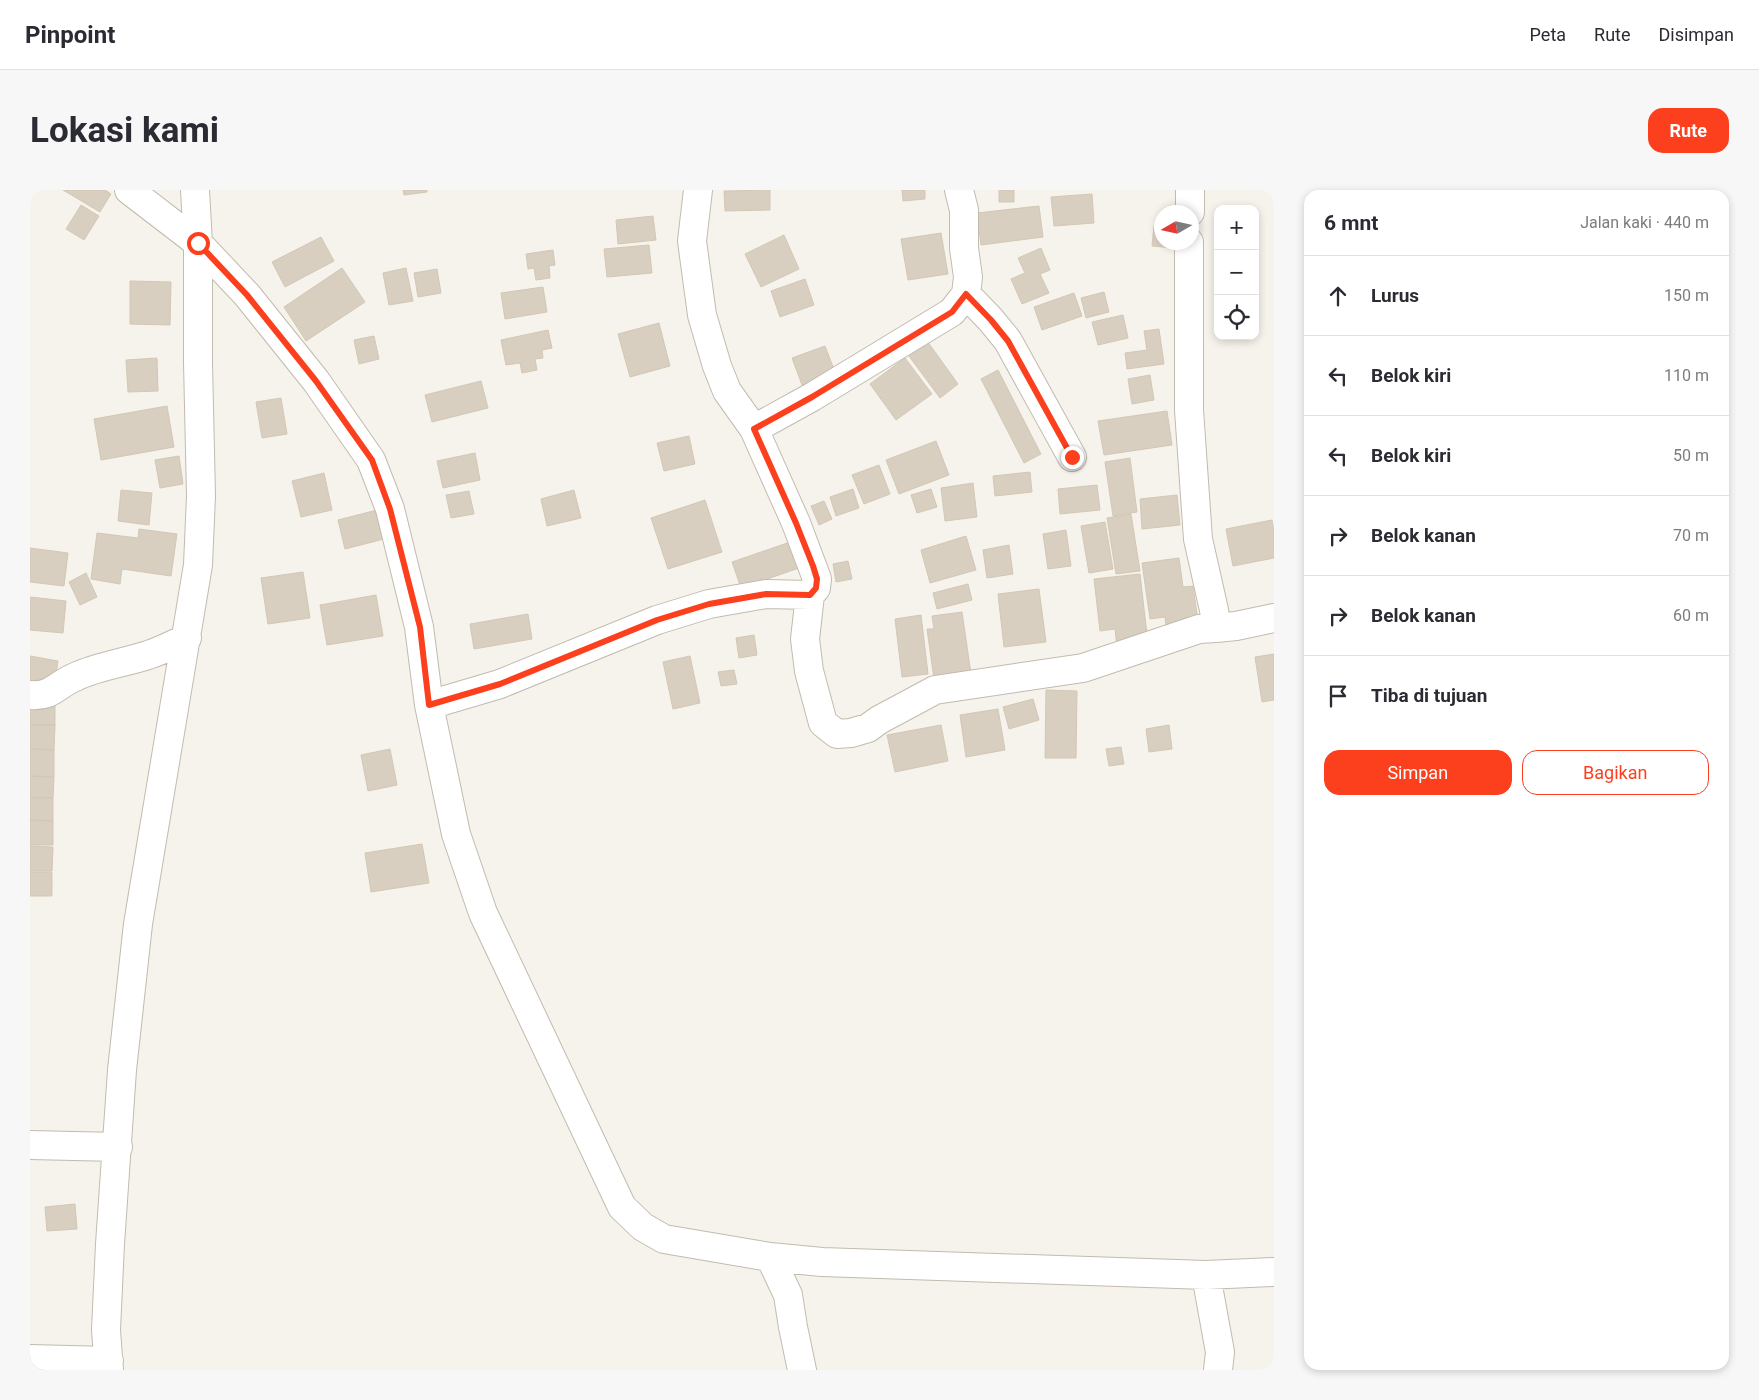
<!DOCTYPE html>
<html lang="id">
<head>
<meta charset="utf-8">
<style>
  :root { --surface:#fff; --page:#f7f7f7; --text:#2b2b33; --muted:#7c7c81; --line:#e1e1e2; --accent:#fc3f1d }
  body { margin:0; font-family:Roboto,sans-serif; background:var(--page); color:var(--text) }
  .controls { position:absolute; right:15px; top:15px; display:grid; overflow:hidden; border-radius:10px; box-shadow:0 2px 8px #0003 }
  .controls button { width:45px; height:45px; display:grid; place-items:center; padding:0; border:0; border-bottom:1px solid var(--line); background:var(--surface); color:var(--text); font:25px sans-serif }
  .compass { position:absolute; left:1124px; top:15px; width:45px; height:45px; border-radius:50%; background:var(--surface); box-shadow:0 2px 8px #0003; rotate:261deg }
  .stop { position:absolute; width:15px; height:15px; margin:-11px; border:4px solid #fc3f1d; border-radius:50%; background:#fff }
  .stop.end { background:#fc3f1d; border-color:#fff; box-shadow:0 1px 5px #0008 }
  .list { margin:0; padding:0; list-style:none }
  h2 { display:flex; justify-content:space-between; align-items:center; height:65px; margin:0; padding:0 20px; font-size:21px }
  h2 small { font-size:16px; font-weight:400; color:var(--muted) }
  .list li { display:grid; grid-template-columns:32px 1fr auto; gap:15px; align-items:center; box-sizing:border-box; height:80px; padding:0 20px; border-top:1px solid var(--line) }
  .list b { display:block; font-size:19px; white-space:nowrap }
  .list em { font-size:16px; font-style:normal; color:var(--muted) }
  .actions { display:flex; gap:10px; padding:15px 20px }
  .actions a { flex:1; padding:11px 0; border:1px solid var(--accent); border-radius:15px; text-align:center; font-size:18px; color:var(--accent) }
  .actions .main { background:var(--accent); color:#fff }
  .icon { flex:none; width:28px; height:28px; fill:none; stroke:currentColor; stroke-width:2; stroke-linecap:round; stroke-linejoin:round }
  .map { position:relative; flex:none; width:1244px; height:1180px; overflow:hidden; border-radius:15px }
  header { display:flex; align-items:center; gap:30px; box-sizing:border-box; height:70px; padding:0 25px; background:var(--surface); border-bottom:1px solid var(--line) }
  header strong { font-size:24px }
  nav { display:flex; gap:28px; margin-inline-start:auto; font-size:18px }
  .intro { display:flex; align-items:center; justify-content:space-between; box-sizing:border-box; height:120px; padding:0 30px }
  h1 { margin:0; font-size:35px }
  .button { padding:12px 22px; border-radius:15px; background:var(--accent); color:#fff; font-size:18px; font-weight:700 }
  main { display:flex; gap:30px; padding:0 30px }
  aside { flex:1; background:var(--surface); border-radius:15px; box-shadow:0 2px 8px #0003 }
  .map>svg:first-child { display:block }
  .building { fill:#d8cfc1; stroke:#d3c7b4 }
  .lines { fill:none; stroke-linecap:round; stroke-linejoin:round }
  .minor-casing { stroke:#c2bbae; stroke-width:30 }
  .minor { stroke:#fff; stroke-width:28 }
  .route { stroke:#fc3f1d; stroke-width:6 }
</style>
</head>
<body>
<header>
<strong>Pinpoint</strong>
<nav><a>Peta</a><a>Rute</a><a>Disimpan</a></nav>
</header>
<div class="intro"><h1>Lokasi kami</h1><a class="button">Rute</a></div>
<main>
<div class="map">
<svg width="1244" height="1180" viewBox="0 0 1244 1180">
  <rect width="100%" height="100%" fill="#f6f3ec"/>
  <path class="building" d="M 33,0 L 75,0 L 81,4 L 70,22 Z
    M 373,0 L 397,0 L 397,2 L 374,5 Z
    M 740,0 L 740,20 L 695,21 L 694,1 Z
    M 872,0 L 895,0 L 895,9 L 873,11 Z
    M 969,0 L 984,0 L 984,12 L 969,12 Z
    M 1062,4 L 1064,33 L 1024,36 L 1021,7 Z
    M 51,15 L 69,26 L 54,50 L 36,39 Z
    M 1009,16 L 1013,47 L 951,55 L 947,23 Z
    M 623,26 L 626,50 L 588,54 L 586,30 Z
    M 1124,36 L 1132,37 L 1132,52 L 1146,52 L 1145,58 L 1122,56 Z
    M 911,43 L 918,84 L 878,90 L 871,49 Z
    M 754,45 L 769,79 L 731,97 L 715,64 Z
    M 291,47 L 304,71 L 255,97 L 242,72 Z
    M 619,55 L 622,83 L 577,87 L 574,59 Z
    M 1011,58 L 1020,80 L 1010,84 L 1019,103 L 992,114 L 981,89 L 995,83 L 988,68 Z
    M 523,60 L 525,75 L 519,76 L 520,88 L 506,90 L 504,78 L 498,79 L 496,64 Z
    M 312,78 L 335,112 L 276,151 L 254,117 Z
    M 376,78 L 383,111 L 359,115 L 353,83 Z
    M 407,79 L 411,103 L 388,107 L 384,83 Z
    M 775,89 L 784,115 L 750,127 L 741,101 Z
    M 100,91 L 141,92 L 140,135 L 100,134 Z
    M 513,97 L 517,122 L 475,129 L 471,103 Z
    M 1074,102 L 1079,122 L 1056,128 L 1051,108 Z
    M 1044,103 L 1052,126 L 1012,140 L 1004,117 Z
    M 1093,125 L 1098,148 L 1068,155 L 1062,132 Z
    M 629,133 L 640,176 L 600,187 L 588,144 Z
    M 1129,139 L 1134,174 L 1097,179 L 1095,163 L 1117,160 L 1114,141 Z
    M 518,140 L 522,158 L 512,160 L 513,168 L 505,169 L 507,180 L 492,183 L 490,173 L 476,175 L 471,150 Z
    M 344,146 L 349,169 L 329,174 L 324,150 Z
    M 895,148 L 928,194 L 910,208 L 876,162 Z
    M 795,156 L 805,182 L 772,195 L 762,168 Z
    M 127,168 L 128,201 L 98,202 L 96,170 Z
    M 875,168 L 902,204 L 866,230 L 840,194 Z
    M 968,180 L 1011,264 L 994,273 L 951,189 Z
    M 1120,185 L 1124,210 L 1102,214 L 1098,189 Z
    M 451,191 L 458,218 L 402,232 L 395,205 Z
    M 251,208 L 257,244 L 232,248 L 226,212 Z
    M 137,216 L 144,257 L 71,270 L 64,229 Z
    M 1137,221 L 1142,255 L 1074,265 L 1068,231 Z
    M 659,246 L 665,274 L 634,281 L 627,253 Z
    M 906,251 L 919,285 L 869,304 L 856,270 Z
    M 445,263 L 450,290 L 413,298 L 407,271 Z
    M 149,266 L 153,294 L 130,298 L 125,270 Z
    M 1100,268 L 1107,322 L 1083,326 L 1075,272 Z
    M 849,275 L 860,304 L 834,314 L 822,285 Z
    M 1000,282 L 1002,302 L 965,306 L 963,286 Z
    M 294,283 L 302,320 L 271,327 L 262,291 Z
    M 943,293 L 947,327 L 915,331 L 911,298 Z
    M 1067,295 L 1070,320 L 1030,324 L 1028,299 Z
    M 823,299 L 829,318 L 806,326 L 800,307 Z
    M 901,299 L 907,317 L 887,323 L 881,305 Z
    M 91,300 L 122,303 L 119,335 L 88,331 Z
    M 544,300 L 551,328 L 517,336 L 511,309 Z
    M 439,301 L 444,324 L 421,328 L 416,305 Z
    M 1147,305 L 1150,335 L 1112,339 L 1110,309 Z
    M 675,310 L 692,362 L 638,379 L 621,328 Z
    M 794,311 L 802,329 L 789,335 L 781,316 Z
    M 347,320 L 354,349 L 315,359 L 308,330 Z
    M 1101,324 L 1110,381 L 1086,384 L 1077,328 Z
    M 1242,330 L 1244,342 L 1244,368 L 1203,376 L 1196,339 Z
    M 1075,332 L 1083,379 L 1059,383 L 1051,336 Z
    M 109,339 L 147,344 L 141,386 L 92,379 L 90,394 L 61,389 L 67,343 L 108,348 Z
    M 1036,340 L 1041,376 L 1018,379 L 1013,344 Z
    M 936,346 L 946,380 L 900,393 L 891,360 Z
    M 763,351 L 772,377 L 711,398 L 702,372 Z
    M 979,355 L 983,384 L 957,388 L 953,360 Z
    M 0,358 L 38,363 L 34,396 L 0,392 Z
    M 1149,368 L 1153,397 L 1163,396 L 1168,431 L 1136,436 L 1135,427 L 1120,429 L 1112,373 Z
    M 818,371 L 822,389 L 806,392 L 803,374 Z
    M 273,382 L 280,428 L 238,434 L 231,388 Z
    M 56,383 L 67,407 L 50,415 L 39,392 Z
    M 1110,384 L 1118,453 L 1087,457 L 1085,439 L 1070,441 L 1064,389 Z
    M 938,394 L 942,410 L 907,419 L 903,403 Z
    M 1009,399 L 1016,452 L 974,457 L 968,404 Z
    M 346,405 L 353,446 L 297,455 L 290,415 Z
    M 0,407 L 36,411 L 33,443 L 0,440 Z
    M 932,422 L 941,484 L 904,489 L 897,439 L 904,439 L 902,426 Z
    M 498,424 L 502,449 L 444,459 L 440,434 Z
    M 891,425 L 898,484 L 872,487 L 865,429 Z
    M 724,445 L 727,465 L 709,468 L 706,448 Z
    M 1244,464 L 1244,510 L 1232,512 L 1225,467 Z
    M 0,466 L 28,471 L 25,491 L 0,498 Z
    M 660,466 L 670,513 L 643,519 L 633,472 Z
    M 704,480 L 707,494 L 691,496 L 688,482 Z
    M 1016,500 L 1047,501 L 1046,568 L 1015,568 Z
    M 1003,509 L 1009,530 L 979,539 L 973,517 Z
    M 0,511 L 25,511 L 25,535 L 0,535 Z
    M 968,519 L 975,560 L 936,567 L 930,525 Z
    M 0,535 L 25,535 L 24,560 L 0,559 Z
    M 911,535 L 918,571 L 865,582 L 857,545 Z
    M 1139,535 L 1142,559 L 1119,562 L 1116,539 Z
    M 1091,557 L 1094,574 L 1079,576 L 1076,559 Z
    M 0,559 L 24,560 L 24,587 L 0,586 Z
    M 360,559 L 367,595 L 338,601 L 331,565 Z
    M 0,586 L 24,587 L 23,608 L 0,608 Z
    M 0,608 L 23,608 L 23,631 L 0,630 Z
    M 0,630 L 23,631 L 23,655 L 0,655 Z
    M 392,654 L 399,693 L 341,702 L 335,663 Z
    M 0,656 L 23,657 L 22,681 L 0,681 Z
    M 0,682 L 22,682 L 22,706 L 0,706 Z
    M 45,1014 L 47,1039 L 17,1041 L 15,1017 Z"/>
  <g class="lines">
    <defs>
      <path id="minor" d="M 99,0 L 168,53 L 217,105 L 286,191 L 341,270 L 360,319 L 389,437 L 399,515 L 426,644 L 453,723 L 592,1017 L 613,1037 L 634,1049 L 740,1067 L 792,1072 L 1176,1085 L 1244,1082
        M 1160,22 L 1160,0
        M 936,104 L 961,130 L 978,151 L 1042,267
        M 724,239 L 782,207 L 922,122 L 936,104 L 938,87 L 934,58 L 934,20 L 929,0
        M 780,405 L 775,449 L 779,481 L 793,533 L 807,544 L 821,543 L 838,538 L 849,530 L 905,500 L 1053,478 L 1169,439 L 1186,438 L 1184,420 L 1168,349 L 1159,220 L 1159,52
        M 1186,438 L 1206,436 L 1244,428
        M 0,505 C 22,507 26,495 45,487 C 68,476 94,473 118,465 C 131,461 144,454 157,448
        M 399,515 L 470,494 L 627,430 L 679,414 L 736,404 L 780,405 L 786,398 L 787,389 L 766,333 L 724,239 L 697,201 L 687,176 L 672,125 L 662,51 L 668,0
        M 0,955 L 88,957
        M 740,1067 L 758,1105 L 763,1137 L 772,1180
        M 1176,1085 L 1190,1162 L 1188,1180
        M 0,1169 L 79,1171
        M 79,1180 L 76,1140 L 80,1054 L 92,880 L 108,734 L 168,375 L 171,306 L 168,172 L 168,53 L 165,0"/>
    </defs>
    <use href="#minor" class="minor-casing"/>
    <use href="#minor" class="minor"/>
  </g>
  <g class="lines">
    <path class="route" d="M 168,53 L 217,105 L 286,191 L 342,270 L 360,319 L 390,437 L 399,515 L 470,494 L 627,430 L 679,414 L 736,404 L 780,405 L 786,398 L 787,389 L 783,376 L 766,333 L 724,239 L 782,207 L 922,122 L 936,104 L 961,130 L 978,151 L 1042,267"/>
  </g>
</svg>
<div class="controls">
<button>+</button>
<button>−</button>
<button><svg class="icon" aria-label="locate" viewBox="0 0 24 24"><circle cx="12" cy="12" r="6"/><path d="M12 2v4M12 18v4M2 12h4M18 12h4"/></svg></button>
</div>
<svg class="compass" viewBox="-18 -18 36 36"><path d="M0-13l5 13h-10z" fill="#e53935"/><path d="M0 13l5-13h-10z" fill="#7c7c81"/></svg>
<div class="stop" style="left:168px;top:53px"></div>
<div class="stop end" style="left:1042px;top:267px"></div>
</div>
<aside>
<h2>6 mnt<small>Jalan kaki · 440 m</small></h2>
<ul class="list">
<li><svg class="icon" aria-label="ahead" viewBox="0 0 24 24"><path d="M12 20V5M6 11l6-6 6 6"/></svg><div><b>Lurus</b></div><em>150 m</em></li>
<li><svg class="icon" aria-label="left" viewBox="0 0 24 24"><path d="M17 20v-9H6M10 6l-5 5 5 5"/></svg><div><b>Belok kiri</b></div><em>110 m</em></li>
<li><svg class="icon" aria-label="left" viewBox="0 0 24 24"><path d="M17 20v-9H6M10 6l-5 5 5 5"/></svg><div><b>Belok kiri</b></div><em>50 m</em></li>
<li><svg class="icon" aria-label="right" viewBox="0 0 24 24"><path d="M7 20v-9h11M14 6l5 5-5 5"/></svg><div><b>Belok kanan</b></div><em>70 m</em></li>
<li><svg class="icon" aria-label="right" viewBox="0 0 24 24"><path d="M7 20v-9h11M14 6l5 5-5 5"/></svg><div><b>Belok kanan</b></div><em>60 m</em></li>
<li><svg class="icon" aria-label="arrive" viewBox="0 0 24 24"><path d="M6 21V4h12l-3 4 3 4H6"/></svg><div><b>Tiba di tujuan</b></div></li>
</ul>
<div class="actions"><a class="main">Simpan</a><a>Bagikan</a></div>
</aside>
</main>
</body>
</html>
